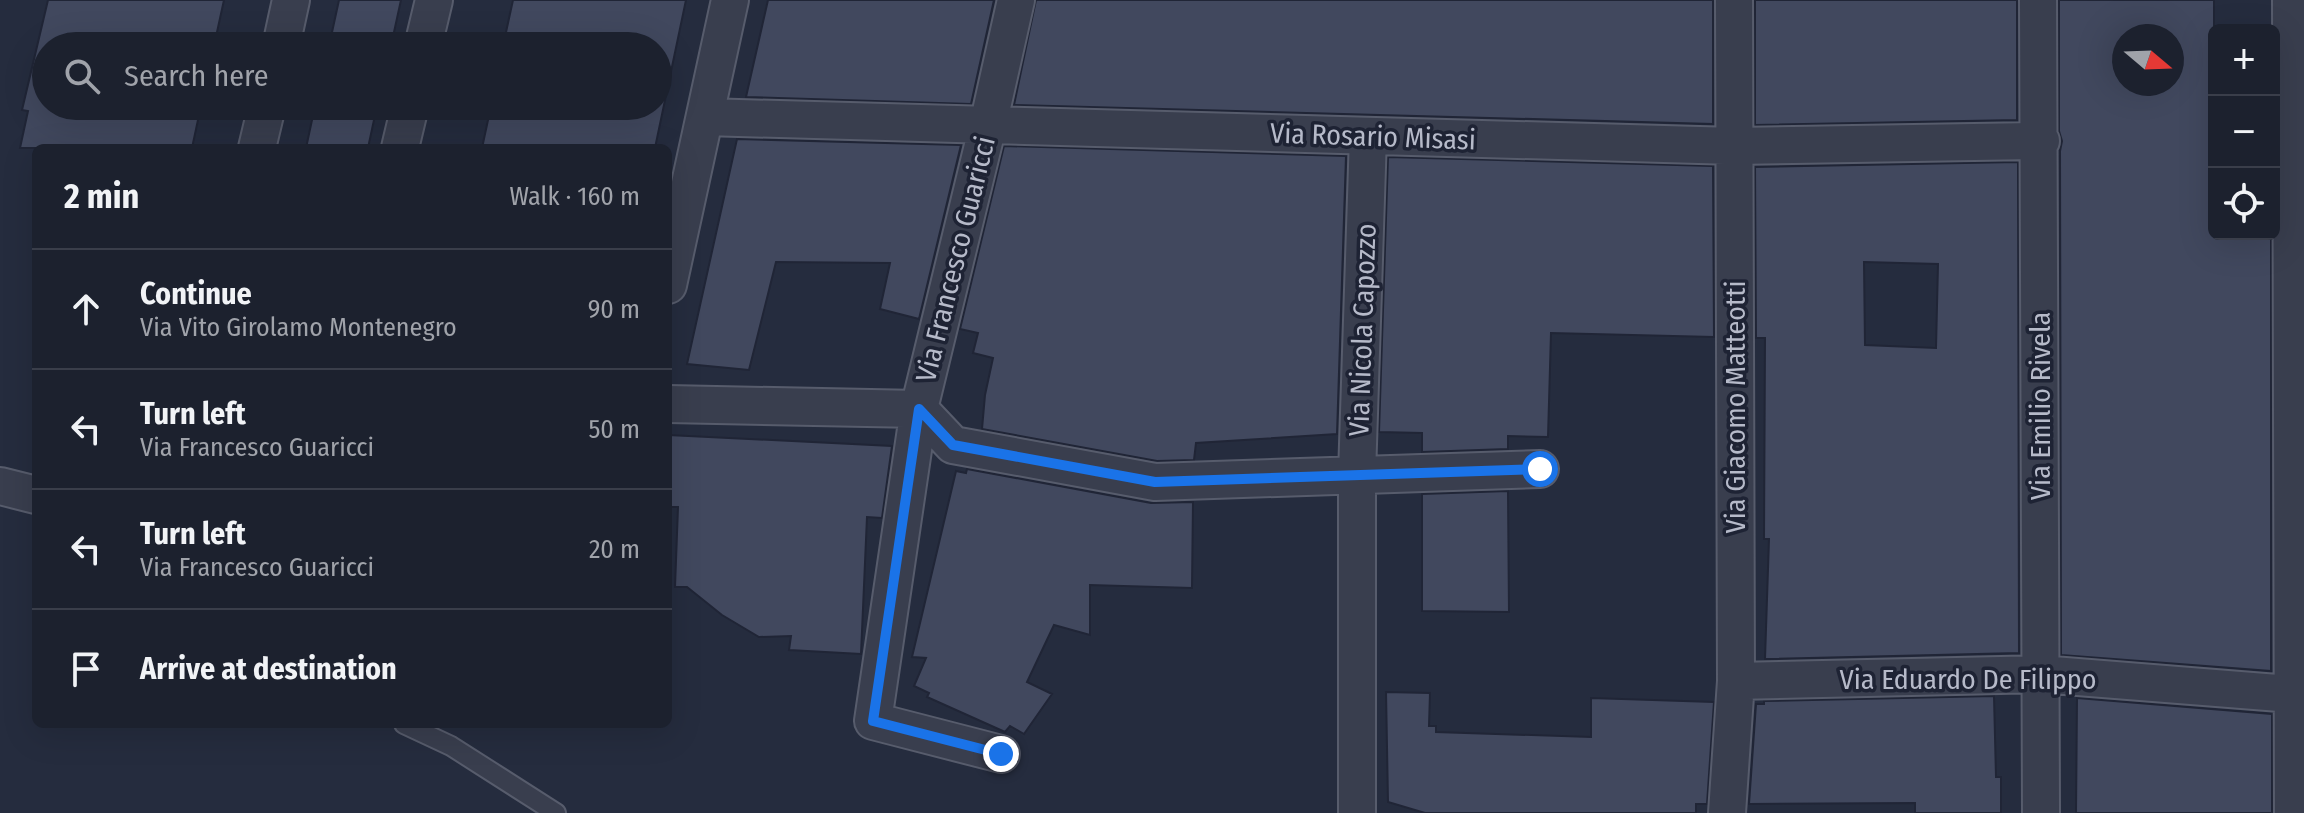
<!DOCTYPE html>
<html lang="en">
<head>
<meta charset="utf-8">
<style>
  :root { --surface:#1c212e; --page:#252936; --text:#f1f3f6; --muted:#a0a3aa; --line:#3a3e4a }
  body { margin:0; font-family:"Fira Sans Condensed",sans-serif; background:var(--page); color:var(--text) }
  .controls { position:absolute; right:24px; top:24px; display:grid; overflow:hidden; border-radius:12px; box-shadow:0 8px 32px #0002 }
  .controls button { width:72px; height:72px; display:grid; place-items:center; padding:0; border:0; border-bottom:2px solid var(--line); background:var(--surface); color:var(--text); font:40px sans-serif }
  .compass { position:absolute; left:2112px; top:24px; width:72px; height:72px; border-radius:50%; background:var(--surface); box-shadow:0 8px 32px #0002; rotate:109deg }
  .stop { position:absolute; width:24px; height:24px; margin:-18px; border:6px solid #1a73e8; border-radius:50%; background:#fff }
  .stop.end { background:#1a73e8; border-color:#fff; box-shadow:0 2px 8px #0008 }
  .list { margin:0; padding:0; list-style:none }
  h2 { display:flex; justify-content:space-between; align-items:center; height:104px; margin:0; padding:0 32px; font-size:34px }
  h2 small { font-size:26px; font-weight:400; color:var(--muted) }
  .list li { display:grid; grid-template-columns:52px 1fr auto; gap:24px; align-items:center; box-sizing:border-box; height:120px; padding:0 32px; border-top:2px solid var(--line) }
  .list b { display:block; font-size:30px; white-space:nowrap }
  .list p { margin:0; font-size:26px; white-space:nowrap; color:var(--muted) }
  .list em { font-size:26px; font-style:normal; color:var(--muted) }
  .icon { flex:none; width:44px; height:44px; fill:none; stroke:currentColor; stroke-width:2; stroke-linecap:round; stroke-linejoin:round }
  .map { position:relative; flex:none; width:2304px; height:813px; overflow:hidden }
  .search { position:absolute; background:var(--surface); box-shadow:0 8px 32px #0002; left:32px; top:32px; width:640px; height:88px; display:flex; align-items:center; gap:20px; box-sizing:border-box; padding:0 28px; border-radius:44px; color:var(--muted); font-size:30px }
  .panel { position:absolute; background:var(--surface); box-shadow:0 8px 32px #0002; left:32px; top:144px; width:640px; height:584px; border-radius:12px }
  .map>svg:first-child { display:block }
  .building { fill:#41485e; stroke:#202536; stroke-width:2; fill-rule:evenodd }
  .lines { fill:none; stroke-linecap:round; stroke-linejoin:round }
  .service-casing { stroke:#575c6c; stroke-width:22 }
  .minor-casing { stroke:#575c6c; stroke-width:40 }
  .service { stroke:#393e4e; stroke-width:18 }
  .minor { stroke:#393e4e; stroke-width:36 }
  .route { stroke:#1a73e8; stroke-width:10 }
  .labels { text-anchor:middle; stroke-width:7; stroke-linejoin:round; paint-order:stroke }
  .street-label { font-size:28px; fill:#b6bac9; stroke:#1e2334 }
</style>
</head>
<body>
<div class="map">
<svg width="2304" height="813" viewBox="0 0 2304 813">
  <rect width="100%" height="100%" fill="#252c3e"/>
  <path class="building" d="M 48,0 L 224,0 L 214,46 L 46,46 L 46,106 L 201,106 L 192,148 L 20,148 L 28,111 L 22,110 Z
    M 339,0 L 401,0 L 391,46 L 329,46 Z
    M 513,0 L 686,0 L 655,148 L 482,148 L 491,106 L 658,106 L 658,46 L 503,46 Z
    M 768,0 L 994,0 L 971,104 L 746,97 Z
    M 1036,0 L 1713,0 L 1713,124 L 1014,105 Z
    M 1755,0 L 2017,0 L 2017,120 L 1755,125 Z
    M 2059,0 L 2214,0 L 2214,234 L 2271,234 L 2271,671 L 2061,655 L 2060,151 L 2062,141 L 2059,131 ZM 2124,36 L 2172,36 L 2172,84 L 2124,84 Z
    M 315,106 L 377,106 L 368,148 L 306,148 Z
    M 737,139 L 961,145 L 919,319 L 880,309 L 890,263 L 776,262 L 749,370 L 687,364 Z
    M 1004,146 L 1346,156 L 1337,434 L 1196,443 L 1194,460 L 1157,461 L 982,429 L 985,395 L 993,358 L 973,353 L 978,333 L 960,329 Z
    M 1388,157 L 1713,166 L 1714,337 L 1551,333 L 1548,437 L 1508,436 L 1508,449 L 1422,452 L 1422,433 L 1379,432 Z
    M 2018,162 L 2019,653 L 1765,659 L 1769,539 L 1764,539 L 1765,338 L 1756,338 L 1755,167 ZM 1864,262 L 1938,264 L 1936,348 L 1865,345 Z
    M 668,435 L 892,446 L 882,518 L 867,517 L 861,654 L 789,650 L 791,636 L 759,637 L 722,615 L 687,587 L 675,587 L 678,507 L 668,507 Z
    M 967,469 L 1151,503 L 1193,502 L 1192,588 L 1090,585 L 1090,635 L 1054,625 L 1027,682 L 1052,694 L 1024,734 L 1010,726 L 1005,732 L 927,697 L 929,693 L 914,686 L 926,658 L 912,657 L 956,471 L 966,473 Z
    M 1508,491 L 1509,612 L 1422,611 L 1422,494 Z
    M 1386,692 L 1430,693 L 1429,726 L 1436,726 L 1436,732 L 1591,737 L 1591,698 L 1714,702 L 1707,804 L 1696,804 L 1696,813 L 1425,813 L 1388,802 Z
    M 1994,696 L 1996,777 L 2001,777 L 2001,813 L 1915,813 L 1915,803 L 1749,804 L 1756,704 L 1764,704 L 1764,701 Z
    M 2077,698 L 2272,714 L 2272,813 L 2076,813 Z"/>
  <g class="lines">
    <defs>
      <path id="service" d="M 404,724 L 451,746 L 556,813"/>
      <path id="minor" d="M 2038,0 L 2041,813
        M 2291,0 L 2293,813
        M 281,46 L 291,0
        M 423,46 L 434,0
        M 705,117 L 1734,146 L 2041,141
        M 257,148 L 267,106
        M 400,148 L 410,106
        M 668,285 L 730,0
        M 668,404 L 919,409 L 953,445 L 1155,482 L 1540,469
        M 0,486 L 36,495
        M 1736,681 L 2040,674 L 2304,695
        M 1001,754 L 873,721 L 919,409 L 988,125 L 1016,0
        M 1357,813 L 1357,475 L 1368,136
        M 1727,813 L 1736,681 L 1734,0"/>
    </defs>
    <use href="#service" class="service-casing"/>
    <use href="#minor" class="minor-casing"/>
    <use href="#service" class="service"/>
    <use href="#minor" class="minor"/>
  </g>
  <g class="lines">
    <path class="route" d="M 1001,754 L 873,721 L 919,409 L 953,445 L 1155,482 L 1540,469"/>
  </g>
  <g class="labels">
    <g class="street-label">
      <text transform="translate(1373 136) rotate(2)" y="10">Via Rosario Misasi</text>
      <text transform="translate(955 259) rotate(-76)" y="10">Via Francesco Guaricci</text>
      <text transform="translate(1362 330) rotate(-88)" y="10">Via Nicola Capozzo</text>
      <text transform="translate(2040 406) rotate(-90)" y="10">Via Emilio Rivela</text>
      <text transform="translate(1735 407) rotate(-90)" y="10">Via Giacomo Matteotti</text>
      <text x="1968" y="689">Via Eduardo De Filippo</text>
    </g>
  </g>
</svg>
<div class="controls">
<button>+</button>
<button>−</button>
<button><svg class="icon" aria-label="locate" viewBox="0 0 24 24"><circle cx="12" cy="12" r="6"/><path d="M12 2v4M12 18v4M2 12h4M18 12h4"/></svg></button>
</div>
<svg class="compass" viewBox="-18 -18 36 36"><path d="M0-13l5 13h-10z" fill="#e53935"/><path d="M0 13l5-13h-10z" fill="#a0a3aa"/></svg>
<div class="stop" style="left:1540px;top:469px"></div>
<div class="stop end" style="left:1001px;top:754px"></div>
<div class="search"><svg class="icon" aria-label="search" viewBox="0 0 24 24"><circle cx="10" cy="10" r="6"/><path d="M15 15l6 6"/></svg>Search here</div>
<section class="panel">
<h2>2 min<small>Walk · 160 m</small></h2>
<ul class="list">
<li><svg class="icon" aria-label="ahead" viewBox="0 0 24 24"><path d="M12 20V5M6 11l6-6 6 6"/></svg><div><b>Continue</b><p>Via Vito Girolamo Montenegro</p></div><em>90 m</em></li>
<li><svg class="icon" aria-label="left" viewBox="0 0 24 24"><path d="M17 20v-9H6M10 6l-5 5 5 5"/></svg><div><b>Turn left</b><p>Via Francesco Guaricci</p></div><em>50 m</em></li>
<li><svg class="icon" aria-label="left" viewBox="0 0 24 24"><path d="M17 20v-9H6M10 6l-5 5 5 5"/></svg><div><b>Turn left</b><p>Via Francesco Guaricci</p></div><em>20 m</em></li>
<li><svg class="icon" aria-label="arrive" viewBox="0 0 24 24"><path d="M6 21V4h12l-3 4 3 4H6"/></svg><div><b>Arrive at destination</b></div></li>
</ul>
</section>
</div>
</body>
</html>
